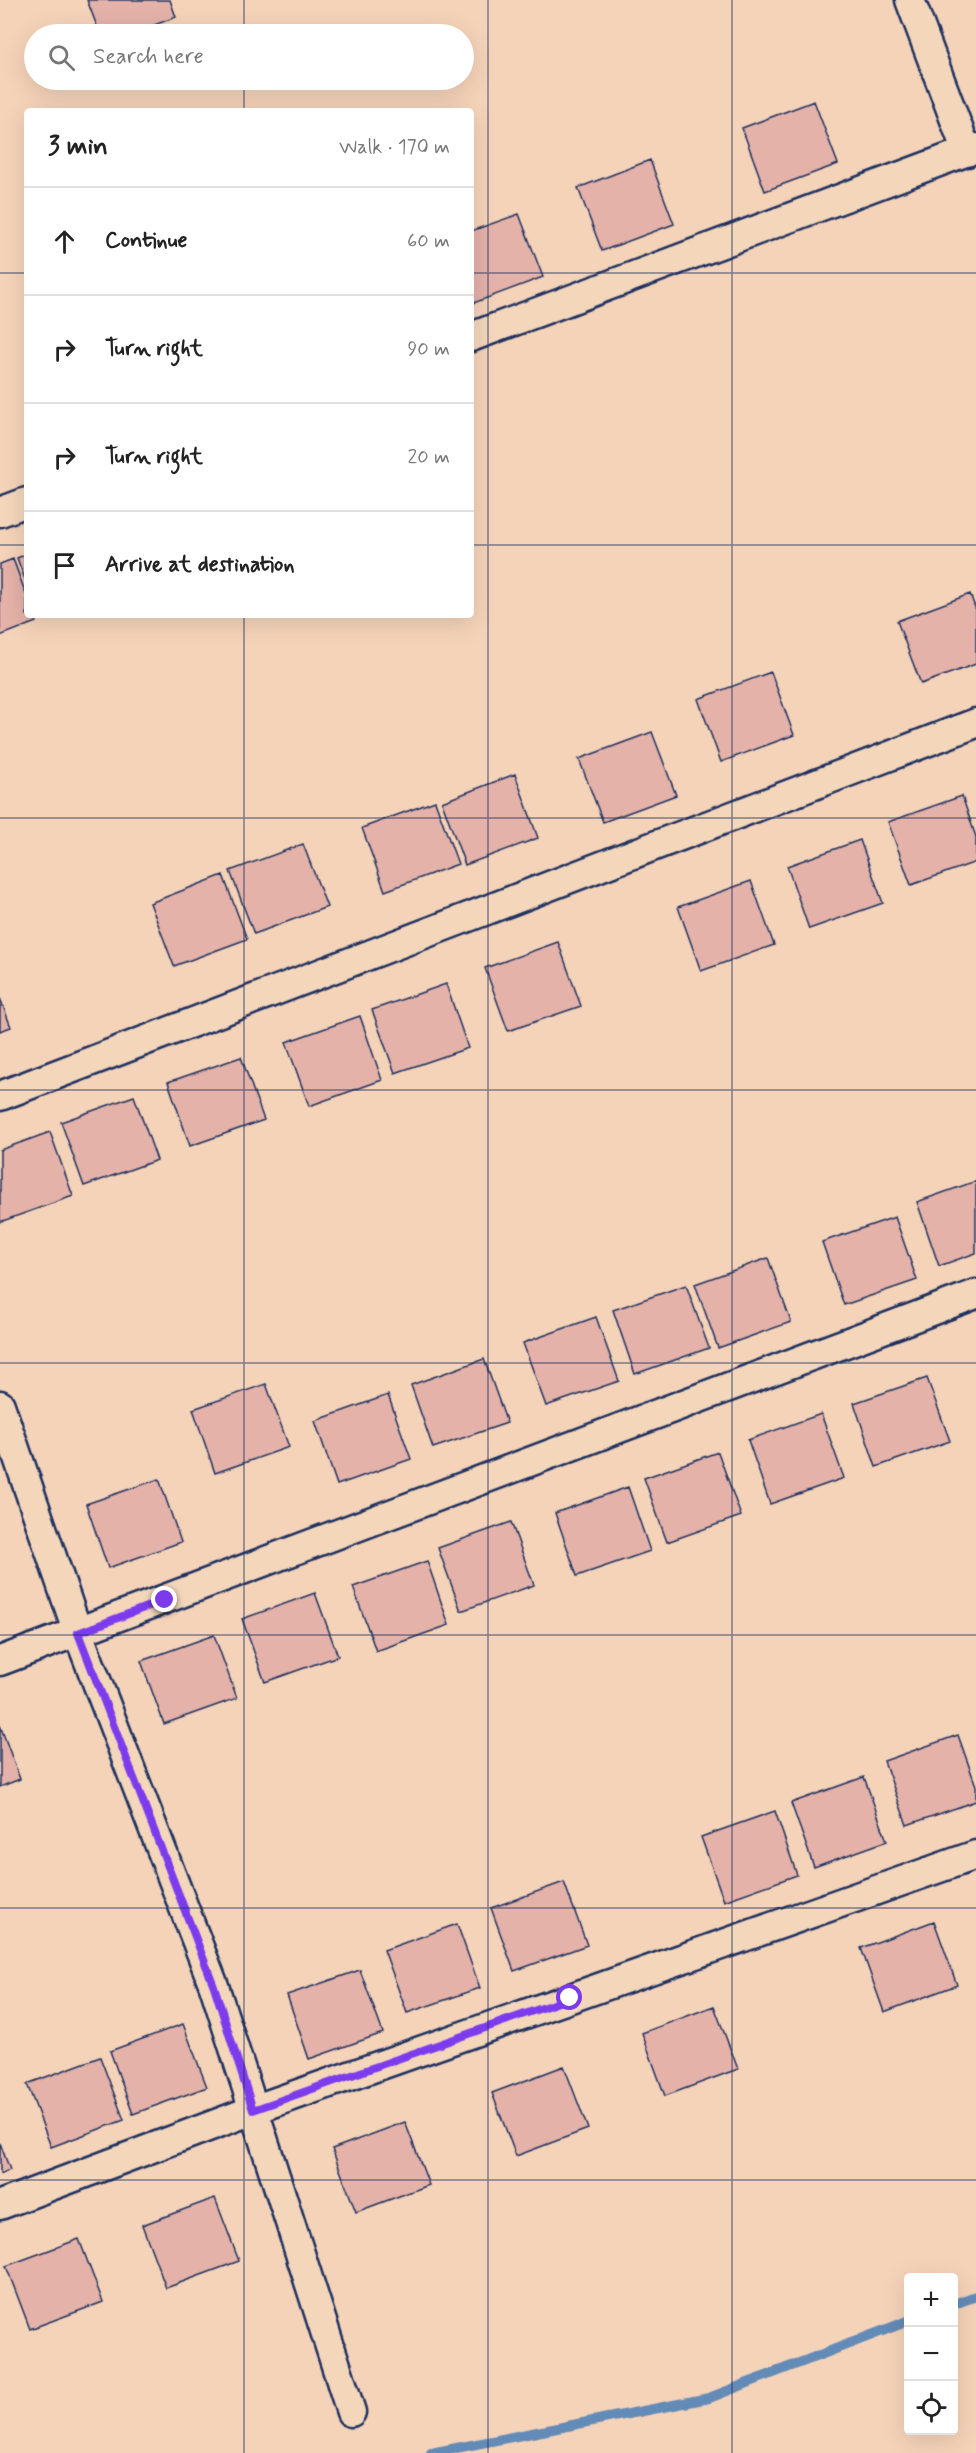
<!DOCTYPE html>
<html lang="en">
<head>
<meta charset="utf-8">
<style>
  :root { --surface:#fff; --page:#f2f2f2; --text:#222; --muted:#767676; --line:#e0e0e0 }
  body { margin:0; font-family:Mynerve,sans-serif; background:var(--page); color:var(--text) }
  .controls { position:absolute; right:18px; bottom:18px; display:grid; overflow:hidden; border-radius:6px; box-shadow:0 6px 24px #0002 }
  .controls button { width:54px; height:54px; display:grid; place-items:center; padding:0; border:0; border-bottom:2px solid var(--line); background:var(--surface); color:var(--text); font:30px sans-serif }
  .stop { position:absolute; width:18px; height:18px; margin:-14px; border:4px solid #7c3aed; border-radius:50%; background:#fff }
  .stop.end { background:#7c3aed; border-color:#fff; box-shadow:0 2px 6px #0008 }
  .list { margin:0; padding:0; list-style:none }
  h2 { display:flex; justify-content:space-between; align-items:center; height:78px; margin:0; padding:0 24px; font-size:26px }
  h2 small { font-size:20px; font-weight:400; color:var(--muted) }
  .list li { display:grid; grid-template-columns:39px 1fr auto; gap:18px; align-items:center; box-sizing:border-box; height:108px; padding:0 24px; border-top:2px solid var(--line) }
  .list b { display:block; font-size:22px; white-space:nowrap }
  .list em { font-size:20px; font-style:normal; color:var(--muted) }
  .icon { flex:none; width:33px; height:33px; fill:none; stroke:currentColor; stroke-width:2; stroke-linecap:round; stroke-linejoin:round }
  .map { position:relative; flex:none; width:976px; height:2453px; overflow:hidden }
  .search { position:absolute; background:var(--surface); box-shadow:0 6px 24px #0002; left:24px; top:24px; width:450px; height:66px; display:flex; align-items:center; gap:15px; box-sizing:border-box; padding:0 21px; border-radius:33px; color:var(--muted); font-size:22px }
  .panel { position:absolute; background:var(--surface); box-shadow:0 6px 24px #0002; left:24px; top:108px; width:450px; height:510px; border-radius:6px }
  .map>svg:first-child { display:block }
  .lines { fill:none; stroke-linecap:round; stroke-linejoin:round }
  .stream { stroke:#648bb7; stroke-width:10 }
  .building { fill:#e4b2a9; stroke:#1b2f5e; stroke-width:1.5 }
  .street-casing { stroke:#1b2f5e; stroke-width:33 }
  .street { stroke:#f4d7bb; stroke-width:28 }
  .route { stroke:#7c3aed; stroke-width:8 }
  .grid { fill:none; stroke:#1b2f5e; stroke-width:1.5; stroke-opacity:0.55 }
</style>
</head>
<body>
<div class="map">
<svg width="976" height="2453" viewBox="0 0 976 2453">
  <rect width="100%" height="100%" fill="#f5d3b9"/>
  <filter id="ink" filterUnits="userSpaceOnUse"><feTurbulence type="fractalNoise" baseFrequency=".0167" numOctaves="2"/><feDisplacementMap in="SourceGraphic" scale="12" xChannelSelector="R" yChannelSelector="G"/><feConvolveMatrix kernelMatrix="1 2 1 2 8 2 1 2 1" color-interpolation-filters="sRGB"/></filter>
  <g filter="url(#ink)">
    <g class="lines">
      <path class="stream" d="M 954,2304 L 976,2296
        M 431,2453 L 709,2398 L 908,2321"/>
    </g>
    <path class="building" d="M 87,0 L 170,0 L 176,17 L 130,34 L 100,34 Z
      M 814,101 L 838,164 L 765,191 L 742,128 Z
      M 650,160 L 674,224 L 602,251 L 578,188 Z
      M 519,214 L 543,277 L 471,304 L 471,231 Z
      M 27,554 L 27,585 L 17,558 Z
      M 13,559 L 27,597 L 27,615 L 34,615 L 36,622 L 0,636 L 0,564 Z
      M 970,594 L 976,610 L 976,664 L 921,684 L 897,621 Z
      M 771,672 L 794,735 L 721,762 L 698,699 Z
      M 652,732 L 676,795 L 603,822 L 579,759 Z
      M 515,774 L 538,838 L 465,865 L 442,802 Z
      M 962,796 L 976,837 L 976,862 L 911,885 L 888,822 Z
      M 435,801 L 458,864 L 385,891 L 362,828 Z
      M 860,840 L 883,903 L 809,929 L 787,866 Z
      M 303,844 L 327,907 L 254,934 L 230,871 Z
      M 223,875 L 247,939 L 174,966 L 150,903 Z
      M 751,881 L 774,945 L 701,971 L 678,907 Z
      M 558,942 L 581,1006 L 508,1031 L 485,968 Z
      M 446,984 L 468,1048 L 395,1073 L 372,1010 Z
      M 0,998 L 11,1027 L 0,1031 Z
      M 360,1016 L 382,1080 L 309,1106 L 286,1042 Z
      M 241,1057 L 264,1120 L 190,1146 L 168,1082 Z
      M 134,1096 L 157,1160 L 84,1186 L 61,1122 Z
      M 50,1132 L 73,1196 L 0,1222 L 0,1150 Z
      M 976,1181 L 976,1253 L 939,1266 L 917,1202 Z
      M 895,1217 L 917,1280 L 844,1305 L 822,1242 Z
      M 768,1258 L 791,1322 L 718,1348 L 695,1284 Z
      M 686,1285 L 709,1348 L 635,1374 L 613,1310 Z
      M 596,1317 L 619,1381 L 546,1406 L 523,1343 Z
      M 484,1359 L 507,1423 L 433,1448 L 411,1385 Z
      M 927,1378 L 950,1441 L 876,1467 L 854,1403 Z
      M 266,1384 L 289,1447 L 215,1473 L 193,1409 Z
      M 388,1395 L 411,1459 L 337,1485 L 315,1421 Z
      M 821,1414 L 844,1478 L 770,1504 L 748,1440 Z
      M 718,1452 L 741,1516 L 667,1542 L 644,1478 Z
      M 159,1479 L 181,1542 L 108,1568 L 86,1504 Z
      M 628,1487 L 650,1551 L 577,1576 L 555,1513 Z
      M 511,1522 L 534,1585 L 461,1611 L 438,1548 Z
      M 427,1561 L 449,1625 L 376,1651 L 353,1587 Z
      M 315,1593 L 338,1656 L 265,1682 L 242,1619 Z
      M 214,1635 L 237,1698 L 164,1724 L 141,1661 Z
      M 0,1725 L 20,1779 L 0,1787 Z
      M 958,1735 L 976,1786 L 976,1801 L 907,1825 L 884,1761 Z
      M 864,1777 L 887,1841 L 814,1867 L 791,1803 Z
      M 775,1811 L 797,1875 L 724,1901 L 701,1837 Z
      M 564,1882 L 587,1945 L 514,1971 L 491,1908 Z
      M 934,1921 L 957,1985 L 884,2012 L 861,1948 Z
      M 457,1924 L 480,1988 L 407,2013 L 384,1950 Z
      M 360,1970 L 383,2033 L 309,2059 L 287,1995 Z
      M 714,2006 L 738,2069 L 665,2096 L 642,2033 Z
      M 183,2024 L 207,2087 L 133,2114 L 110,2051 Z
      M 100,2057 L 124,2120 L 51,2147 L 27,2084 Z
      M 564,2066 L 588,2129 L 516,2156 L 492,2093 Z
      M 405,2122 L 429,2185 L 356,2212 L 332,2149 Z
      M 0,2143 L 10,2170 L 0,2174 Z
      M 215,2198 L 239,2261 L 166,2288 L 142,2225 Z
      M 79,2239 L 103,2302 L 30,2329 L 6,2266 Z"/>
    <g class="lines">
      <defs>
        <path id="street" d="M 910,0 L 967,152
          M 471,337 L 976,148
          M 0,512 L 27,502
          M 0,1096 L 976,723
          M 0,1405 L 78,1633 L 214,1986 L 351,2412
          M 0,1661 L 976,1294
          M 0,2205 L 253,2110 L 976,1855"/>
      </defs>
      <use href="#street" class="street-casing"/>
      <use href="#street" class="street"/>
    </g>
  </g>
  <g class="lines" filter="url(#ink)">
    <path class="route" d="M 165,1600 L 78,1633 L 214,1986 L 253,2110 L 570,1998"/>
  </g>
  <path class="grid" d="M 244,0 L 244,34M 488,0 L 488,2453M 732,0 L 732,2453M 244,80 L 244,111M 0,273 L 27,273M 471,273 L 976,273M 0,545 L 27,545M 471,545 L 976,545M 244,615 L 244,2453M 0,818 L 976,818M 0,1090 L 976,1090M 0,1363 L 976,1363M 0,1635 L 976,1635M 0,1908 L 976,1908M 0,2180 L 976,2180"/>
</svg>
<div class="controls">
<button>+</button>
<button>−</button>
<button><svg class="icon" aria-label="locate" viewBox="0 0 24 24"><circle cx="12" cy="12" r="6"/><path d="M12 2v4M12 18v4M2 12h4M18 12h4"/></svg></button>
</div>
<div class="stop" style="left:570px;top:1998px"></div>
<div class="stop end" style="left:165px;top:1600px"></div>
<div class="search"><svg class="icon" aria-label="search" viewBox="0 0 24 24"><circle cx="10" cy="10" r="6"/><path d="M15 15l6 6"/></svg>Search here</div>
<section class="panel">
<h2>3 min<small>Walk · 170 m</small></h2>
<ul class="list">
<li><svg class="icon" aria-label="ahead" viewBox="0 0 24 24"><path d="M12 20V5M6 11l6-6 6 6"/></svg><div><b>Continue</b></div><em>60 m</em></li>
<li><svg class="icon" aria-label="right" viewBox="0 0 24 24"><path d="M7 20v-9h11M14 6l5 5-5 5"/></svg><div><b>Turn right</b></div><em>90 m</em></li>
<li><svg class="icon" aria-label="right" viewBox="0 0 24 24"><path d="M7 20v-9h11M14 6l5 5-5 5"/></svg><div><b>Turn right</b></div><em>20 m</em></li>
<li><svg class="icon" aria-label="arrive" viewBox="0 0 24 24"><path d="M6 21V4h12l-3 4 3 4H6"/></svg><div><b>Arrive at destination</b></div></li>
</ul>
</section>
</div>
</body>
</html>
